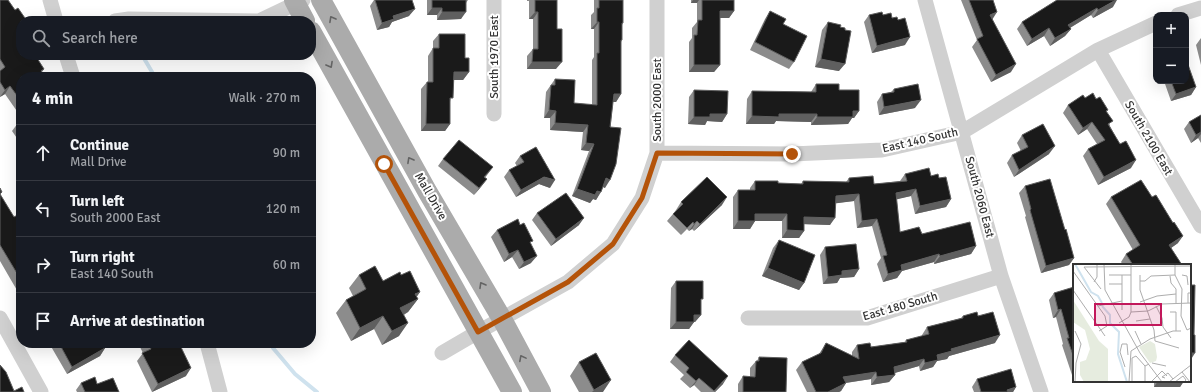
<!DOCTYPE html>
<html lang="en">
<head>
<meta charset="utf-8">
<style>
  :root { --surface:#171b24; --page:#20242c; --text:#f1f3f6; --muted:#9ea1a6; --line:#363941 }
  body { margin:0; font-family:Signika,sans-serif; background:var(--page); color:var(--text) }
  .controls { position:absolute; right:12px; top:12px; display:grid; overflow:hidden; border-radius:8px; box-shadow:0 4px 16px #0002 }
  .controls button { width:36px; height:36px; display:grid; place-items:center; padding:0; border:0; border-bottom:1px solid var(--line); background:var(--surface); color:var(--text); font:20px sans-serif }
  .stop { position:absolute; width:12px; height:12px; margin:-9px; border:3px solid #b45309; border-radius:50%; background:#fff }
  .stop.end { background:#b45309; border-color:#fff; box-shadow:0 1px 4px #0008 }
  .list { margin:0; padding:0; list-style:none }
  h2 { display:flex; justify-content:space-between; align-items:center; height:52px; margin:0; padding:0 16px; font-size:17px }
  h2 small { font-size:13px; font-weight:400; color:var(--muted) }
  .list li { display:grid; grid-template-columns:26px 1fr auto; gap:12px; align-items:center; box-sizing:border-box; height:56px; padding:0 16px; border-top:1px solid var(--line) }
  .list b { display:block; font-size:15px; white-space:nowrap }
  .list p { margin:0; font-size:13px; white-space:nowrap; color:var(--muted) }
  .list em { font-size:13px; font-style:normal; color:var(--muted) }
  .icon { flex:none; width:22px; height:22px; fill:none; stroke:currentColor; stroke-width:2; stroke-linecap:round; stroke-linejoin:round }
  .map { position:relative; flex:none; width:1201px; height:392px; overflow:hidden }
  .search { position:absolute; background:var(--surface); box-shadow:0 4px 16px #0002; left:16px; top:16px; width:300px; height:44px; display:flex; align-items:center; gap:10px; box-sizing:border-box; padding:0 14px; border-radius:16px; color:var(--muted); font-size:15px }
  .panel { position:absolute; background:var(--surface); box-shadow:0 4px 16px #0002; left:16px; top:72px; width:300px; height:276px; border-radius:16px }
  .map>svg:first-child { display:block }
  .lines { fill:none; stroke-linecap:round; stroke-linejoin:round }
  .stream { stroke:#cfe2ee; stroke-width:4 }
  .minor { stroke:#d0d0d0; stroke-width:15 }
  .major { stroke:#ababab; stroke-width:20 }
  .wall { fill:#8c8c8c }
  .shaded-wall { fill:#5f5f5f }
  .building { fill:#1a1a1a; stroke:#5f5f5f }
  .oneway { stroke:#636363 }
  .route { stroke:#b45309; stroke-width:5 }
  .labels { text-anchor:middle; stroke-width:4; stroke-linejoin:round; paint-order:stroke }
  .street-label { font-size:12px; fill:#333; stroke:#fff }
  .inset-river { fill:none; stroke:#cfe2ee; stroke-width:2 }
  .inset-road { fill:none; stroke:#adadad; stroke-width:1 }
  .view { fill:#c2185b; fill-opacity:0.15; stroke:#c2185b; stroke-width:2 }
  .inset-edge { fill:none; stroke:#333; stroke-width:2 }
</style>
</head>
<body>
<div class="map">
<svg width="1201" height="392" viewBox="0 0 1201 392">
  <rect width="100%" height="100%" fill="#fff"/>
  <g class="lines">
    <path class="stream" d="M 142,55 L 155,77
      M 275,343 L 273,348 L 295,374 L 317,392"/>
    <path class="minor" d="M 50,0 L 56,21
      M 494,0 L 494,114
      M 925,0 L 1001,276 L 1041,392
      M 1178,15 L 1201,8
      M 115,21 L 129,19 L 259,21 L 303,0
      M 1098,50 L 1201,226
      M 66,55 L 73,77
      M 657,153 L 792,154 L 882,150 L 962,132 L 1098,50 L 1156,23
      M 0,318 L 41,392
      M 748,318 L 867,318 L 1001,276
      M 207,343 L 220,392
      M 442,353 L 478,332 L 568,282 L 613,244 L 642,198 L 657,153 L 657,0"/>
    <path class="major" d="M 294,0 L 305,21
      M 321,0 L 427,191 L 502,319 L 541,392
      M 311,31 L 512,392"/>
  </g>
  <path class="wall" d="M 0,0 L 21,55 L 44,69 L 42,72 L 21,77 L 21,117 L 5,94 L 0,97 Z
    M 374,0 L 412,0 L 409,16 L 392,22 L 389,27 L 377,30 L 370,6 Z
    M 427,0 L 468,0 L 466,3 L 461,19 L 437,20 L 437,15 L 427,15 Z
    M 527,0 L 557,0 L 556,69 L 527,69 L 527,56 L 533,49 L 533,19 L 529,19 L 529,1 L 527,1 Z
    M 594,0 L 623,0 L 623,23 L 622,25 L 622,40 L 621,42 L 621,94 L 616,102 L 613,102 L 605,188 L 603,187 L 596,200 L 593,199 L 590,203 L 572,196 L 589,151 L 581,150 L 583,132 L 550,130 L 550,118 L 544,118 L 546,92 L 555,79 L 574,103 L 592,105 L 592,60 L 594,57 L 594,29 L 591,29 L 591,15 L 594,12 Z
    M 691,0 L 734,0 L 734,11 L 729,18 L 720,18 L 720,65 L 714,72 L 689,72 L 689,42 L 692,38 L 692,28 L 697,22 L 697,3 L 691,3 Z
    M 961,0 L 993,0 L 992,20 L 1011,72 L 991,82 L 972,47 L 977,40 Z
    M 1057,0 L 1113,7 L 1093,18 L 1091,15 L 1070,28 L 1071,29 L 1065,36 L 1050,46 L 1044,36 L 1027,46 L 1017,29 L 1022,22 Z
    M 770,11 L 783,24 L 794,62 L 789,69 L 750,50 L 765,19 Z
    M 869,15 L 883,15 L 898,20 L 905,45 L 872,53 L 864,22 Z
    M 828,22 L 840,27 L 839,71 L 815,67 L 822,30 Z
    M 439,34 L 465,58 L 469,72 L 463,80 L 454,80 L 450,102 L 450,124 L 445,131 L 421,131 L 421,89 L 427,82 L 428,82 L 428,56 L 433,48 L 433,41 Z
    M 1201,38 L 1201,65 L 1196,45 Z
    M 1164,81 L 1186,81 L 1196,87 L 1191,95 L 1171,101 Z
    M 816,84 L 839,90 L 859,111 L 854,118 L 852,118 L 848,124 L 811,125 L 811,122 L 776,121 L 774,124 L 746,124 L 747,99 L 752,91 L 811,92 Z
    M 894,89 L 915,108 L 879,115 L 877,102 L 882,94 L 891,92 Z
    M 694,90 L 727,114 L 722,122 L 707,121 L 705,125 L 688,124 L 689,97 Z
    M 1085,98 L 1107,112 L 1110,126 L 1131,168 L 1098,185 L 1083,156 L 1088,149 L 1097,144 L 1087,129 L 1078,135 L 1063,113 L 1068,105 Z
    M 1201,115 L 1201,143 L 1198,138 L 1191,143 L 1184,129 L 1189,122 Z
    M 21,121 L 21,144 L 12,131 L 18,123 Z
    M 1022,135 L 1049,154 L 1014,177 L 1007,163 L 1012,155 L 1021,151 L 1017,143 Z
    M 520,156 L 550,188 L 539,184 L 516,197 L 504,177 L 509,170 L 517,166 L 515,163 Z
    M 443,159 L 493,167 L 485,178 L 487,179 L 474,195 L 438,166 Z
    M 905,174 L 931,176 L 939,178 L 951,199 L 946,207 L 915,214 L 911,196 L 896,199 L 900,232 L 922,234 L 976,246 L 971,254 L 934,264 L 934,262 L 902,271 L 897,278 L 883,282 L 877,264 L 881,258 L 872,226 L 857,228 L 854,201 L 836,203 L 830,225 L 804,224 L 804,231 L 799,238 L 782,238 L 782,221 L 755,221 L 750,229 L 733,229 L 733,197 L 738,190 L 750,190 L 750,188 L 755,181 L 778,183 L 801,184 L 803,181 L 846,182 L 849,178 L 874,184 L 900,181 Z
    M 1025,186 L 1065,230 L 1074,258 L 1069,265 L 1041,273 L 1025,217 L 1026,216 L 1019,193 Z
    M 0,188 L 0,195 L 14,217 L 21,213 L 21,297 L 11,280 L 0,261 Z
    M 1111,197 L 1178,243 L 1171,248 L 1182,265 L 1123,265 L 1121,262 L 1126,254 L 1133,250 L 1106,204 Z
    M 681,202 L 722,205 L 694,231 L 692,229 L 689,231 L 687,229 L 681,235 L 667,221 L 673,214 L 676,210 Z
    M 537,213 L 579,225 L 551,246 L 532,220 Z
    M 497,230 L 531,244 L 531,263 L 519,269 L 512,257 L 504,262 L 491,237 Z
    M 779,240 L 804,283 L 799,290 L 762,276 L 773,248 Z
    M 825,247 L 859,269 L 854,277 L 840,278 L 837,283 L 823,284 L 820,255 Z
    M 359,275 L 383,281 L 401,275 L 418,299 L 408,312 L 404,315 L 399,336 L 382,345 L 374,329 L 351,341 L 336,313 L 346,300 L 353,296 L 349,288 Z
    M 676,281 L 701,301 L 701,315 L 695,322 L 694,322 L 689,329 L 670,329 L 671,288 Z
    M 1074,287 L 1074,378 L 1073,378 L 1062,345 L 1063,344 L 1056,317 L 1053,318 L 1049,300 L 1054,293 Z
    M 963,316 L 978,316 L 995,343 L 949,356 L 947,359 L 937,361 L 933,367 L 920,371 L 919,366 L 894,373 L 895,375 L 889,382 L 871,385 L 871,379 L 846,383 L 841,391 L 839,392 L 807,392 L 796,370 L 802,362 L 819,354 L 826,343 L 852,356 L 852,352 L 857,345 L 871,347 L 905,342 L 906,340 L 922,336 L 922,335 L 927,327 L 961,318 Z
    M 49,343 L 102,343 L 105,348 L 100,356 L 67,374 Z
    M 138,343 L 179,343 L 186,376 L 152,392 L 137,361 L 143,353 Z
    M 675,355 L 723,384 L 715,392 L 701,392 L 694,385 L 690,388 L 680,379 L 684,375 L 670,362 Z
    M 759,357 L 786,392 L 738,392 L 738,384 L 743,376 L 750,377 L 750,368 L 756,361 L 757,361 Z
    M 579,362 L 603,392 L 579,392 L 570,376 Z
    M 977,379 L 1016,387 L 1013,392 L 974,392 L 972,387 Z
    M 1154,381 L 1184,381 L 1180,387 L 1154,387 Z
    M 81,383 L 97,384 L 119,392 L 77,392 L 76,390 Z"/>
  <path class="shaded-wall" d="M 693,0 L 699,0 L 697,3 L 691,3 Z
    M 1116,0 L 1117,0 L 1113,7 L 1093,18 L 1098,10 Z
    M 432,8 L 442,8 L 437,15 L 427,15 Z
    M 1097,8 L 1091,15 L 1063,32 L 1068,25 Z
    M 415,9 L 409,16 L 392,22 L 389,27 L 377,30 L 382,23 L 393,16 Z
    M 720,11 L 734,11 L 729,18 L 715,18 Z
    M 442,12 L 466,12 L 461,19 L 437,20 Z
    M 535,12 L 538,12 L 533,19 L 529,19 Z
    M 997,12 L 992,20 L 990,15 Z
    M 597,22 L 599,22 L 594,29 L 591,29 Z
    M 1049,28 L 1044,36 L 1027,46 L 1032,39 Z
    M 1071,29 L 1065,36 L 1050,46 L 1055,38 Z
    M 910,37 L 905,45 L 872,53 L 877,46 Z
    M 821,59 L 845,64 L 839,71 L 815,67 Z
    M 532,62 L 562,62 L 556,69 L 527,69 Z
    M 1016,64 L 1011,72 L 991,82 L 996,75 Z
    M 694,65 L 720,65 L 714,72 L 689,72 Z
    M 454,72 L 469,72 L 463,80 L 448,80 Z
    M 10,86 L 5,94 L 0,97 L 5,90 Z
    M 1196,87 L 1191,95 L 1171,101 L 1176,94 Z
    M 614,94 L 621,94 L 616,102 L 608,102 Z
    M 921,100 L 915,108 L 879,115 L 884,107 Z
    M 549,110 L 556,111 L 550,118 L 544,118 Z
    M 853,111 L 859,111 L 854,118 L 852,118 L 848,124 L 811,125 L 817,117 Z
    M 710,114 L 727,114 L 722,122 L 707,121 L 705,125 L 688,124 L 694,117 Z
    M 779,114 L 817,114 L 811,122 L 776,121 L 774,124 L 746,124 L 752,116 Z
    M 1092,122 L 1087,129 L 1078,135 L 1083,128 Z
    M 555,123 L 588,125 L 583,132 L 550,130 Z
    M 426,124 L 450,124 L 445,131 L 421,131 Z
    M 1201,132 L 1201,134 L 1198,138 L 1191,143 L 1196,135 Z
    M 586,143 L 594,144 L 589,151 L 581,150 Z
    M 1055,146 L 1049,154 L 1014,177 L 1019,170 Z
    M 1136,160 L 1131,168 L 1098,185 L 1104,177 Z
    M 544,177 L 555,180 L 550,188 L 539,184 L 516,197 L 521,190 Z
    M 606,178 L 610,180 L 605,188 L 601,186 Z
    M 487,179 L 481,187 L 474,195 L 479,188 Z
    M 577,189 L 597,191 L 601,192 L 596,200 L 593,199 L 590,203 L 572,196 Z
    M 916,189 L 911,196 L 890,201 L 896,193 Z
    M 859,194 L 854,201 L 831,204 L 836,196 Z
    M 727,197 L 722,205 L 694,231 L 700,224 Z
    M 951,199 L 946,207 L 915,214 L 920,206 Z
    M 755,214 L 787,214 L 782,221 L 750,221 Z
    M 804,217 L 835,218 L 830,225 L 799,224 Z
    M 584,218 L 579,225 L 551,246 L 556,239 Z
    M 877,219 L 872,226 L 857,228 L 862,221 Z
    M 697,221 L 692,229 L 689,231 L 694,224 Z
    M 738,221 L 755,221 L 750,229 L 733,229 Z
    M 787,230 L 804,231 L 799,238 L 782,238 Z
    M 1183,236 L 1178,243 L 1164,253 L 1169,245 Z
    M 976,246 L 971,254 L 934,264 L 940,256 Z
    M 518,250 L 512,257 L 504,262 L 509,254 Z
    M 939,254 L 934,262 L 902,271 L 897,278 L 883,282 L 888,274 L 901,265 Z
    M 537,256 L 531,263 L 519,269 L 524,262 Z
    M 1074,258 L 1069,265 L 1041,273 L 1046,266 Z
    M 768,268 L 804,283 L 799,290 L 762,276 Z
    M 859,269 L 854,277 L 840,278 L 837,283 L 823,284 L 828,277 L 842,271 Z
    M 420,292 L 414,301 L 418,299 L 408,312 L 391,321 L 400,308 L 415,294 Z
    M 1061,309 L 1056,317 L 1053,318 L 1058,310 Z
    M 694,315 L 701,315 L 695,322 L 694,322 L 689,329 L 670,329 L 676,322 Z
    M 383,316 L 374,329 L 351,341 L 360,328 Z
    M 408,323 L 399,336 L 382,345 L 392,331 Z
    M 1000,335 L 995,343 L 949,356 L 947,359 L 937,361 L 933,367 L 920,371 L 925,363 L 937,355 L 951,349 Z
    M 105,348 L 100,356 L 67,374 L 72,367 Z
    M 1190,353 L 1195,353 L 1190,361 Z
    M 924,359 L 919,366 L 888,375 L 894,367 Z
    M 191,368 L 186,376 L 152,392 L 158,384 Z
    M 876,372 L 871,379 L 838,384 L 843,377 Z
    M 895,375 L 889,382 L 871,385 L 877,377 Z
    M 728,376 L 723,384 L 715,392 L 714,392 Z
    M 699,378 L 694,385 L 690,388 L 696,381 Z
    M 611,380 L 603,392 L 592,392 L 594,390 Z
    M 1158,381 L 1184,381 L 1180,387 L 1154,387 Z
    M 846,383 L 841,391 L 839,392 L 828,392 Z
    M 1016,387 L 1013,392 L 1005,392 L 1007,390 Z"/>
  <path class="building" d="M 0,0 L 8,0 L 15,10 L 18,8 L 27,21 L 21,21 L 21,55 L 35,55 L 44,69 L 41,71 L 46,77 L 21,77 L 21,101 L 10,86 L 5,90 L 0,82 L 0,71 L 5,67 L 0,59 Z
    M 375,0 L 412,0 L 415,9 L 393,16 L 394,19 L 382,23 Z
    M 432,0 L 466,0 L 466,12 L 442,12 L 442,8 L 432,8 Z
    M 535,0 L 557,0 L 557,29 L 562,29 L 562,62 L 532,62 L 533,49 L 538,49 L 538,12 L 535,12 Z
    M 599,0 L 623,0 L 623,23 L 622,23 L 622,40 L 621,40 L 621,94 L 614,94 L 610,127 L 621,128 L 616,164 L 610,180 L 606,178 L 601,192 L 597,191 L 595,195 L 577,189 L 594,144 L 586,143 L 588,125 L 555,123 L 556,111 L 549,110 L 551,85 L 555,85 L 555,79 L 575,80 L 574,103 L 597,105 L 597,53 L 599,53 L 599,22 L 597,22 L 597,8 L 599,8 Z
    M 702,0 L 734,0 L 734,11 L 720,11 L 720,65 L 694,65 L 694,35 L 697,35 L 698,20 L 702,20 Z
    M 969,0 L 993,0 L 997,12 L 990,15 L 1016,64 L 996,75 L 977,39 L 983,36 Z
    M 1057,0 L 1116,0 L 1098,10 L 1097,8 L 1068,25 L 1071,29 L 1055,38 L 1049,28 L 1032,39 L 1022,22 Z
    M 770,11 L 786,19 L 783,24 L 807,36 L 794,62 L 755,42 Z
    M 882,12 L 883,15 L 891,13 L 892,18 L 897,17 L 898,20 L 905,18 L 910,37 L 877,46 L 869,15 Z
    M 828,22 L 841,25 L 840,27 L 845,28 L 845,30 L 851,31 L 845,64 L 821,59 Z
    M 439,34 L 465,34 L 465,58 L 469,58 L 469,72 L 454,72 L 453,98 L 450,98 L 450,124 L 426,124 L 427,82 L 433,82 L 433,48 L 439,48 Z
    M 1186,59 L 1196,87 L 1176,94 L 1171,81 L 1186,81 Z
    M 816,84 L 839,84 L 839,90 L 859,90 L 859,111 L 853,111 L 853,117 L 817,117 L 817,114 L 779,114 L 779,117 L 752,116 L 752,91 L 816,92 Z
    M 918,84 L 921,100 L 884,107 L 882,94 L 894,92 L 894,89 Z
    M 694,90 L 728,91 L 727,114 L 710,114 L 710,117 L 694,117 Z
    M 1093,93 L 1096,99 L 1100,97 L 1108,110 L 1106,111 L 1113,121 L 1108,124 L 1120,144 L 1126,141 L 1136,160 L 1104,177 L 1088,149 L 1105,140 L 1092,122 L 1083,128 L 1068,105 L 1083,95 L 1085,98 Z
    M 1201,115 L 1201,132 L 1196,135 L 1189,122 Z
    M 21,121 L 21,128 L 18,123 Z
    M 1043,124 L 1055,146 L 1019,170 L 1012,155 L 1028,147 L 1022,135 Z
    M 459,140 L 493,167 L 484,177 L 487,179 L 479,188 L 443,159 Z
    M 536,147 L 555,180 L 544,177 L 521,190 L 509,170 L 524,162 L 520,156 Z
    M 929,168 L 931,176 L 938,174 L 939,178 L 946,177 L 951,199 L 920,206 L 916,189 L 896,193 L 900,232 L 919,227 L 922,234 L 970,222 L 976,246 L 940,256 L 939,254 L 901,265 L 902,270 L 888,274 L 883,256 L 887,255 L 877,219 L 862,221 L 859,194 L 836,196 L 835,218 L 804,217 L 804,231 L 787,230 L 787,214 L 755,214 L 755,221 L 738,221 L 738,190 L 755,190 L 755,181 L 778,181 L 778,183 L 803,184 L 803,181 L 849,182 L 849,178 L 873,176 L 874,184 L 907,181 L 905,174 Z
    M 707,177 L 727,197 L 700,224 L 697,221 L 694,224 L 693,222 L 687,228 L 673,214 L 683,204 L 681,202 Z
    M 1050,179 L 1065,230 L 1066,229 L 1074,258 L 1046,266 L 1030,210 L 1031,209 L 1025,186 Z
    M 1141,180 L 1152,197 L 1156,195 L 1173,223 L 1174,222 L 1183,236 L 1169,245 L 1182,265 L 1133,265 L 1126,254 L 1140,245 L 1111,197 Z
    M 0,188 L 2,192 L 0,194 Z
    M 566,193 L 584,218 L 556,239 L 537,213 Z
    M 0,194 L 14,217 L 21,213 L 21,280 L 0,245 Z
    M 518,219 L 520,225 L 524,223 L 533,241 L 530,242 L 537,256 L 524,262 L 518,250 L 509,254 L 497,230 Z
    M 779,240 L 815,255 L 804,283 L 768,268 Z
    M 856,244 L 859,269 L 842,271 L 842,275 L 828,277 L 825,247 Z
    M 375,266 L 383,281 L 400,272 L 401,275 L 410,271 L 420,292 L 415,294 L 418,299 L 400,308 L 408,323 L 392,331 L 383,316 L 360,328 L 346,300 L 366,289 L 359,275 Z
    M 676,281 L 703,281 L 703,299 L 701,299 L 701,315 L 694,315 L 694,322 L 676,322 Z
    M 1190,285 L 1195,285 L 1194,335 L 1195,335 L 1195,353 L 1190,353 Z
    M 1074,287 L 1074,358 L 1067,338 L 1069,338 L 1061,309 L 1058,310 L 1054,293 Z
    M 977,312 L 978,316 L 993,312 L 1000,335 L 951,349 L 952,351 L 937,355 L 938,360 L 925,363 L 924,359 L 894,367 L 895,375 L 877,377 L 876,372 L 843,377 L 846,383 L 828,392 L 816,392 L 802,362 L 821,353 L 826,343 L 859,359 L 857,345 L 870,343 L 871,347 L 907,342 L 906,340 L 929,334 L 927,327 L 963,318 L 963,316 Z
    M 689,340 L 728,376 L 714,391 L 699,378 L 696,381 L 686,372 L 689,368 L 675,355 Z
    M 59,343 L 102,343 L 105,348 L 72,367 Z
    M 147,343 L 179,343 L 191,368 L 158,384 L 142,353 L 151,349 Z
    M 596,353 L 611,380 L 594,390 L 579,362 Z
    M 759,357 L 787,358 L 786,392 L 743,392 L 743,376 L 755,377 L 756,361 L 759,361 Z
    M 0,365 L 6,372 L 14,391 L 22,387 L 24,392 L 0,392 Z
    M 1011,369 L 1016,387 L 1007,390 L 1008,392 L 981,392 L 977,379 Z
    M 95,377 L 97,384 L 113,378 L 119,392 L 85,392 L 81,383 Z"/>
  <defs><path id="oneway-chevron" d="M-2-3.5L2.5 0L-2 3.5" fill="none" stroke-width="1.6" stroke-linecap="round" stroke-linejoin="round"/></defs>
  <g class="oneway">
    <use href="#oneway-chevron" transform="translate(332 19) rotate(-119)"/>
    <use href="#oneway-chevron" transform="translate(330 65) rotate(61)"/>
    <use href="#oneway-chevron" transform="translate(410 160) rotate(-119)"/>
    <use href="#oneway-chevron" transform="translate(482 285) rotate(-120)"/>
    <use href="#oneway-chevron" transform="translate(522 358) rotate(-118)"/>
  </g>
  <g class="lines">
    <path class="route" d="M 384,164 L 478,332 L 568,282 L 613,244 L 642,198 L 657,153 L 792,154"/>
  </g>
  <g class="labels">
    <g class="street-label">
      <text transform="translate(494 57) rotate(-90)" y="4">South 1970 East</text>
      <text transform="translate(657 100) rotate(-90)" y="4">South 2000 East</text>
      <text transform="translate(1149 138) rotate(60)" y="4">South 2100 East</text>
      <text transform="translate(920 140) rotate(-13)" y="4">East 140 South</text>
      <text transform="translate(431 196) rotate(60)" y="4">Mall Drive</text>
      <text transform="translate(980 197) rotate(75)" y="4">South 2060 East</text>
      <text transform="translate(900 306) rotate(-16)" y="4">East 180 South</text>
    </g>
  </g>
  <g transform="translate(1073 264)">
    <rect width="118" height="118" fill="#fff"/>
    <path d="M 0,36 L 26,77 L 35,85 L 35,118 L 11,118 L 7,111 L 7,98 L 13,96 L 17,85 L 12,66 L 0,58 ZM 77,77 L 82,80 L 84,93 L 83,97 L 77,99 L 66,83 Z" fill="#e6ecdf"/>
    <path class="inset-river" d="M 2,0 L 18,28 L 25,32 L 29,39M 29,42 L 37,51 L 37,59 L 46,68 L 45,90 L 54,118"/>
    <path class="inset-road" d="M 31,0 L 32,26 L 67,89 L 89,118M 102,0 L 102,11 L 109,25 L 108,52 L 114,66 L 118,64M 11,3 L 118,2M 11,3 L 28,25M 0,7 L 32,52 L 34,62 L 26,67M 36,11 L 58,11M 67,11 L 67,26 L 81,66 L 82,77 L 106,84M 109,11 L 114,12 L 115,21M 97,12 L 98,19 L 103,25 L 103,39M 67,17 L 72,17 L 78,12 L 102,11M 21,18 L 24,13 L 24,0M 36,20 L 49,20M 0,26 L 32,72M 67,38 L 84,32 L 103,30M 115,39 L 115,29 L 118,29M 25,42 L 49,37M 83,42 L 89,54 L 90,63 L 98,74M 49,46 L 49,11M 58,48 L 75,47 L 89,40 L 118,39M 97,48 L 103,48 L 103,67M 63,57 L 77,55M 46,59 L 56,53 L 58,48 L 58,0M 2,67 L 8,80 L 3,99 L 2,118M 62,67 L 68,80M 79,99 L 93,102M 52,103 L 47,88 L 49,80 L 54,80 L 55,91M 109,108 L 117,118M 92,114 L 89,113 L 95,109 L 100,115M 56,118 L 58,87 L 77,75 L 100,67 L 108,67M 59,118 L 59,94 L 63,92 L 72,102 L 76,100M 72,118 L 72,102M 78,118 L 89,107 L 94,112M 96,118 L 118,101M 102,118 L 110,112 L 113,116 L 111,118"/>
    <path class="view" d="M 22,40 L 88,40 L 88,61 L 22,61 Z"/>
    <rect width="118" height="118" class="inset-edge"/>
  </g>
</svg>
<div class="controls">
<button>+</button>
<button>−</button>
</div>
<div class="stop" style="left:384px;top:164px"></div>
<div class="stop end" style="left:792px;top:154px"></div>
<div class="search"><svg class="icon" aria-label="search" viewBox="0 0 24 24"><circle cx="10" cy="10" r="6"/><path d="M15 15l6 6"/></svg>Search here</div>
<section class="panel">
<h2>4 min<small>Walk · 270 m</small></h2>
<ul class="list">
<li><svg class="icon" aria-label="ahead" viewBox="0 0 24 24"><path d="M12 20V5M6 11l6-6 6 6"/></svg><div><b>Continue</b><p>Mall Drive</p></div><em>90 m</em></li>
<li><svg class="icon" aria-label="left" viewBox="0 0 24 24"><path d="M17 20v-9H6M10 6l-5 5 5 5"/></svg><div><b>Turn left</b><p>South 2000 East</p></div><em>120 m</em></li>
<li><svg class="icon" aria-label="right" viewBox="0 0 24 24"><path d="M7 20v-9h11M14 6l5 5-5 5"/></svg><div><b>Turn right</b><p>East 140 South</p></div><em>60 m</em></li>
<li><svg class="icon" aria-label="arrive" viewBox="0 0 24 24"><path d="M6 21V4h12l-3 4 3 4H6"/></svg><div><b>Arrive at destination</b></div></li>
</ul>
</section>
</div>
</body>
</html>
